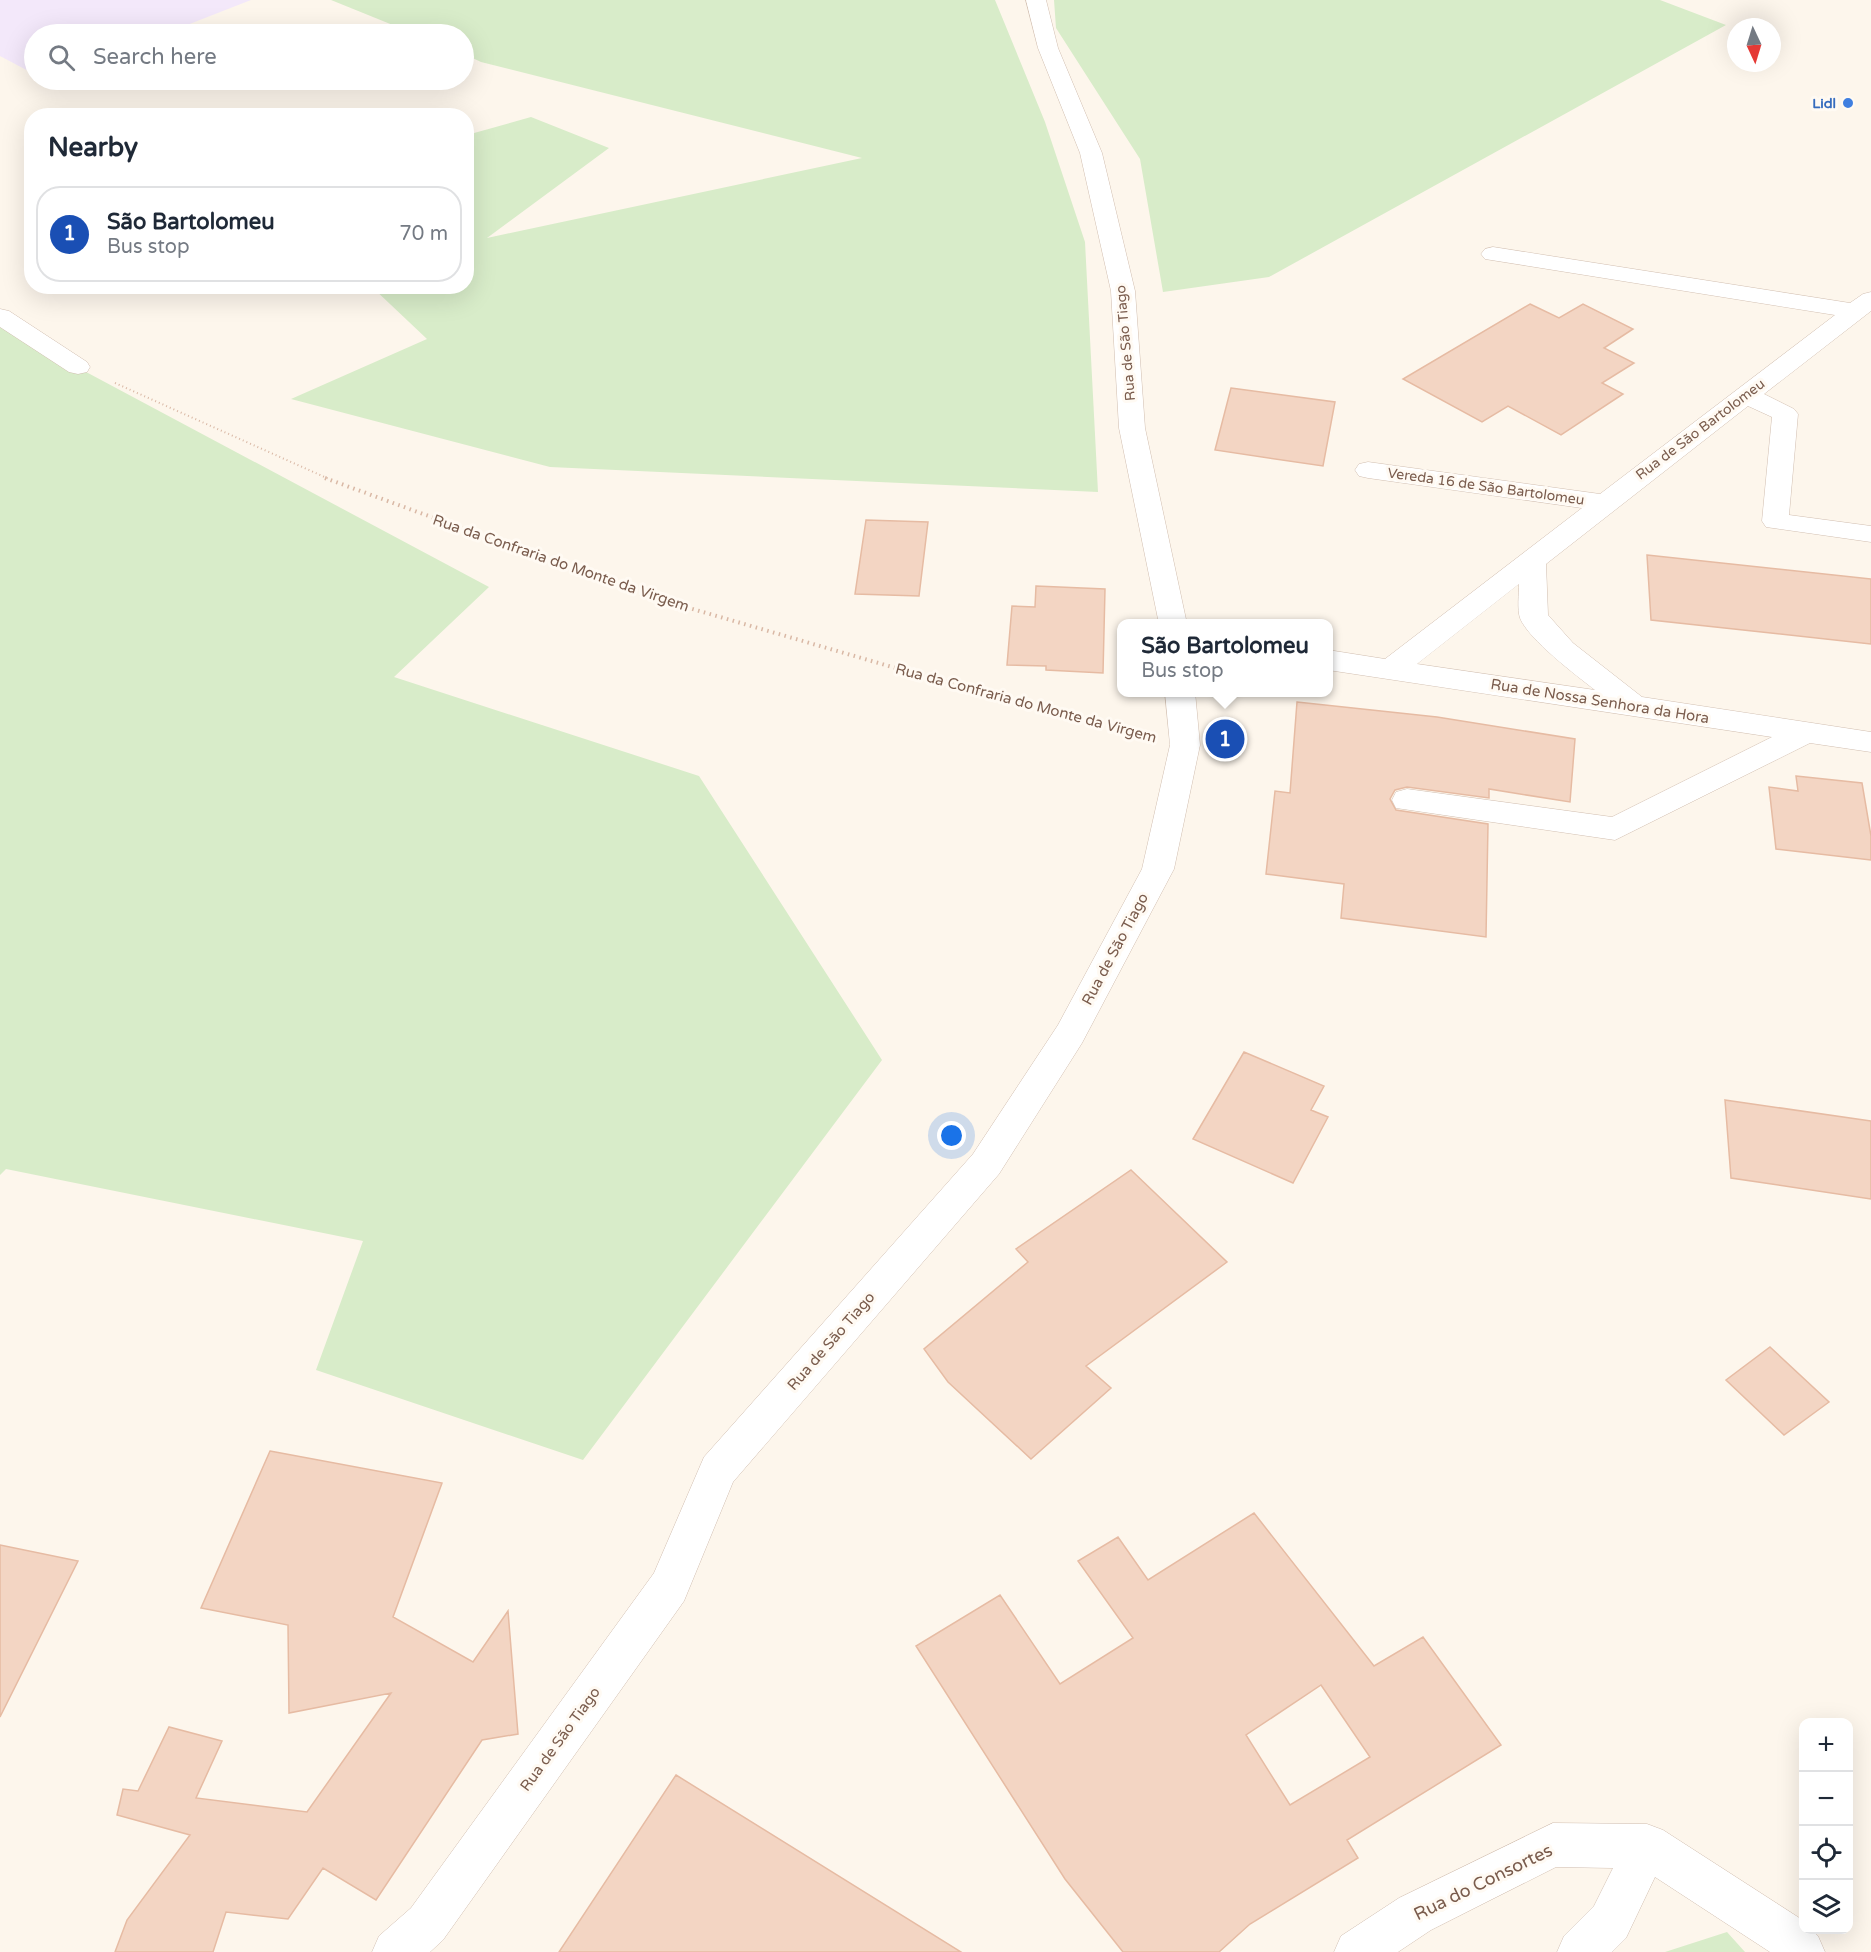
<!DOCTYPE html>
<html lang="en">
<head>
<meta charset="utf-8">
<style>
  :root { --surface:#fff; --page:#f6f6f7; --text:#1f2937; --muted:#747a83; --line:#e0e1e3; --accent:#e76f51 }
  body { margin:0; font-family:"Varela Round",sans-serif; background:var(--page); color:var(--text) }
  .controls { position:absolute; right:18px; bottom:18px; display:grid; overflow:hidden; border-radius:12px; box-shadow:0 6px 24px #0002 }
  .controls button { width:54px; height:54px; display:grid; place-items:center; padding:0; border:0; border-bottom:2px solid var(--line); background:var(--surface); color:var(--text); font:30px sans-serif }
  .compass { position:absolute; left:1727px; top:18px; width:54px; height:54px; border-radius:50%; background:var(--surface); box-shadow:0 6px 24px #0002; rotate:176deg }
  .you { position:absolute; left:952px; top:1136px; width:21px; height:21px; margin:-15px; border:4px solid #fff; border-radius:50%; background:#1a73e8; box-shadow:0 0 0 9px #1a73e833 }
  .badge { display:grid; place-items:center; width:39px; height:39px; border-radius:50%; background:var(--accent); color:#fff; font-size:20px; font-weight:700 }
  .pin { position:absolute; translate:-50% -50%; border:3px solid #fff; box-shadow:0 2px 6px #0006 }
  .popup { position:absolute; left:1117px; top:619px; width:216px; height:78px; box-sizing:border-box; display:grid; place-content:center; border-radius:12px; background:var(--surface); filter:drop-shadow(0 2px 4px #0005); font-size:20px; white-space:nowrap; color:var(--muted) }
  .popup b { font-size:22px; color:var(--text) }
  .popup::after { content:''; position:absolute; left:50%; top:100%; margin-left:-12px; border:12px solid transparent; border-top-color:var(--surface) }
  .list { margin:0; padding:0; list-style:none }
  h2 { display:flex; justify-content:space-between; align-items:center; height:78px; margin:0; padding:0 24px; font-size:26px }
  h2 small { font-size:20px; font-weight:400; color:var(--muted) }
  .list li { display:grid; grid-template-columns:39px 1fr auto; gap:18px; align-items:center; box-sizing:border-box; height:96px; margin:0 12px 12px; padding:0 12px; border:2px solid var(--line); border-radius:24px }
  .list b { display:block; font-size:22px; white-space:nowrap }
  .list p { margin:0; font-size:20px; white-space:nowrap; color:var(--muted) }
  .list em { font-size:20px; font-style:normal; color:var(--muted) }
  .icon { flex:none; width:33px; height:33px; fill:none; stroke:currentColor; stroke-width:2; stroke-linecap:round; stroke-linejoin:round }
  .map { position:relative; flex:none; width:1871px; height:1952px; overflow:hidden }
  .search { position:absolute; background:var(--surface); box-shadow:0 6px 24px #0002; left:24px; top:24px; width:450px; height:66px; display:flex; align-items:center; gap:15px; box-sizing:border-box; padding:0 21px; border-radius:33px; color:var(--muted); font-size:22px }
  .panel { position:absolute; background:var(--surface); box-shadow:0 6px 24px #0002; left:24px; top:108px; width:450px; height:186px; border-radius:24px }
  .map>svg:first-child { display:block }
  .education { fill:#f3e8fa }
  .green { fill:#d8ecc9 }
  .building { fill:#f3d5c3; stroke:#e6bba3; stroke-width:1.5; fill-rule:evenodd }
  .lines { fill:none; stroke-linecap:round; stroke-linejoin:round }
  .minor-casing { stroke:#d1beb0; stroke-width:1 }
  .path-far1 { stroke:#d9b8a5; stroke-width:2; stroke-dasharray:1 3; stroke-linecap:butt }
  .path { stroke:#d9b8a5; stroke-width:4; stroke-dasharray:1.5 4.5; stroke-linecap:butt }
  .minor { fill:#fff; fill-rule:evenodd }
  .shop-dot { fill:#3f7fe0; stroke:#fffaf3; stroke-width:2 }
  .labels { text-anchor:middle; stroke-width:6; stroke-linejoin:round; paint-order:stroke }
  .far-shop-label { font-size:14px; font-weight:bold; fill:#366cbe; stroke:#fffaf3; text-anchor:end }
  .far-street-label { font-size:14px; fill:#7a5c4d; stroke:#fffaf3 }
  .street-label { font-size:15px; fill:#7a5c4d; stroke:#fffaf3 }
  .near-street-label { font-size:18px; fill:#7a5c4d; stroke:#fffaf3 }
</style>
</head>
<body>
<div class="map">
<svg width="1871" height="1952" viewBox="0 0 1871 1952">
  <rect width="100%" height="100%" fill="#fdf6ec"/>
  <path class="education" d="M 0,0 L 251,0 L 164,34 L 34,34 L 34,74 L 0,56 Z"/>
  <path class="green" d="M 331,0 L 995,0 L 1045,122 L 1085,242 L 1098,492 L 550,467 L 291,399 L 427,339 L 372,287 L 466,286 L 467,135 L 531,117 L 609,148 L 487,238 L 862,158 L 481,62 L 464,54 L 464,34 L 415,34 Z
    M 1054,0 L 1660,0 L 1726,25 L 1269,277 L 1163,292 L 1140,159 L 1056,28 Z
    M 0,326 L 489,587 L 394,677 L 699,776 L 882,1060 L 583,1460 L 316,1370 L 363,1241 L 6,1169 L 0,1175 Z
    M 1727,1932 L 1745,1952 L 1665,1952 Z"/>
  <path class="building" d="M 1530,304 L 1559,318 L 1583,304 L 1633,329 L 1604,348 L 1634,363 L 1602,383 L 1623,394 L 1561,435 L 1508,406 L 1482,422 L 1403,379 Z
    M 1231,388 L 1335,402 L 1323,466 L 1215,450 Z
    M 866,520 L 928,522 L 919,596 L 855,594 Z
    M 1647,555 L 1871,579 L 1871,644 L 1651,620 Z
    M 1036,586 L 1105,589 L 1103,673 L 1046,670 L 1046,666 L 1007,665 L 1012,606 L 1035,607 Z
    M 1297,702 L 1437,717 L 1575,739 L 1570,802 L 1489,789 L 1489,798 L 1407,787 L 1395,790 L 1390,799 L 1396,810 L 1488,824 L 1486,937 L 1341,918 L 1344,884 L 1266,874 L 1275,791 L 1290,793 Z
    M 1796,776 L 1862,783 L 1871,836 L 1871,860 L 1776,849 L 1769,787 L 1798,791 Z
    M 1244,1052 L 1324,1086 L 1311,1110 L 1328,1117 L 1293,1183 L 1193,1139 Z
    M 1725,1100 L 1871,1121 L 1871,1199 L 1731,1178 Z
    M 1131,1170 L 1227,1262 L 1086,1366 L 1111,1388 L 1031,1459 L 948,1382 L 924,1349 L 1028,1262 L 1016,1249 Z
    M 1770,1347 L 1829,1402 L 1784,1435 L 1726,1380 Z
    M 270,1451 L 442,1483 L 393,1617 L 473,1662 L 508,1611 L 518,1734 L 482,1740 L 376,1900 L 323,1868 L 288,1919 L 226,1912 L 213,1952 L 115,1952 L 127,1920 L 190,1835 L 117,1815 L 123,1789 L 138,1791 L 169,1727 L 222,1741 L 196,1798 L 307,1812 L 391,1693 L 289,1713 L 288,1625 L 201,1608 Z
    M 1254,1513 L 1374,1666 L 1423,1637 L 1501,1745 L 1347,1840 L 1358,1858 L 1250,1924 L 1219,1952 L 1123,1952 L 1065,1879 L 916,1646 L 1000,1595 L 1060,1684 L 1133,1638 L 1078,1561 L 1118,1537 L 1148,1580 ZM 1321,1685 L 1370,1757 L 1290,1805 L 1246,1735 Z
    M 0,1545 L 78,1561 L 0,1717 Z
    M 676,1775 L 961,1952 L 559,1952 Z"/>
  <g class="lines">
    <defs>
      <path id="minor" d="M 1026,0 L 1046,0 L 1058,48 L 1102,153 L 1135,291 L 1145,428 L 1187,624 L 1159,624 L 1119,428 L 1111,291 L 1080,153 L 1038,48 Z
        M 1493,247 L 1850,303 L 1863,294 L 1871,292 L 1871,311 L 1764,394 L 1794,409 L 1798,414 L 1789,515 L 1871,526 L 1871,542 L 1766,527 L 1762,521 L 1772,417 L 1748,406 L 1546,564 L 1548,615 L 1573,643 L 1642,697 L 1871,732 L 1871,752 L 1810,743 L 1615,840 L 1396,808 L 1392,800 L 1396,792 L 1407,789 L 1612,817 L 1772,737 L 1328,670 L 1328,650 L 1385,659 L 1582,508 L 1368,478 L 1359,476 L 1355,470 L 1359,464 L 1368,462 L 1600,494 L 1835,315 L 1485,259 L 1481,254 L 1485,249 ZM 1519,584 C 1519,594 1517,609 1520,618 C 1528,639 1577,676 1595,690 L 1417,664 Z
        M 0,309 L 9,311 L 87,362 L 90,367 L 87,372 L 78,374 L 69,372 L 0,327 Z
        M 1165,692 L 1195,692 L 1200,745 L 1174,869 L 1082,1043 L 999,1174 L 733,1482 L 684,1601 L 443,1940 L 430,1952 L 372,1952 L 379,1936 L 411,1908 L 654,1573 L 704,1457 L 973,1154 L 1058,1025 L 1142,869 L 1170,745 Z
        M 1553,1823 L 1647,1824 L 1663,1830 L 1801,1919 L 1804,1930 L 1812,1930 L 1818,1936 L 1825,1952 L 1770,1952 L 1655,1877 L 1626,1938 L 1612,1952 L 1557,1952 L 1564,1936 L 1594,1906 L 1613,1868 L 1556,1867 L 1431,1930 L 1398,1952 L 1334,1952 L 1341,1936 L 1399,1898 Z"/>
    </defs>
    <use href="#minor" class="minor-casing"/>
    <path class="path-far1" d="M 115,383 L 329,479"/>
    <path class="path" d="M 325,478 L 641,594 L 906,671 L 1139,733"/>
    <use href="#minor" class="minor"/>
  </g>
  <circle class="shop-dot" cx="1848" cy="103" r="6"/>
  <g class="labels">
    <g class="far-shop-label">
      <text x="1836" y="108">Lidl</text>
    </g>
    <g class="far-street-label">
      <text transform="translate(1125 343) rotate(-95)" y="5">Rua de São Tiago</text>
      <text transform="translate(1700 429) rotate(-37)" y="5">Rua de São Bartolomeu</text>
      <text transform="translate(1486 486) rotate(8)" y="5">Vereda 16 de São Bartolomeu</text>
    </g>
    <g class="street-label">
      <text transform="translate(561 563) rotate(19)" y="5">Rua da Confraria do Monte da Virgem</text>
      <text transform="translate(1600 701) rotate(9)" y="5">Rua de Nossa Senhora da Hora</text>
      <text transform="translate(1026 703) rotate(15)" y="5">Rua da Confraria do Monte da Virgem</text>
      <text transform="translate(1115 949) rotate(-62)" y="5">Rua de São Tiago</text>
      <text transform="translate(831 1341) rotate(-49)" y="5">Rua de São Tiago</text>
      <text transform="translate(560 1739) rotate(-54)" y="5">Rua de São Tiago</text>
    </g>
    <g class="near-street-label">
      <text transform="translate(1483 1882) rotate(-26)" y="6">Rua do Consortes</text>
    </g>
  </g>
</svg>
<div class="controls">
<button>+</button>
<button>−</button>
<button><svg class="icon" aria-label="locate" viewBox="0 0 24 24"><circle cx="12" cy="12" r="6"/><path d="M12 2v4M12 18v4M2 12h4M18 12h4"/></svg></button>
<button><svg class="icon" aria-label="layers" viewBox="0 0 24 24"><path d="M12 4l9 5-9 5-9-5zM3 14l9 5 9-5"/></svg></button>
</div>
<svg class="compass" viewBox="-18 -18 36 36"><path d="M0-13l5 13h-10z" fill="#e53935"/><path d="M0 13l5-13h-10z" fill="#747a83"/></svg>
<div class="you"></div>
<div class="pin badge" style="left:1225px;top:739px;background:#1a4fb4">1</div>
<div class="popup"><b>São Bartolomeu</b>Bus stop</div>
<div class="search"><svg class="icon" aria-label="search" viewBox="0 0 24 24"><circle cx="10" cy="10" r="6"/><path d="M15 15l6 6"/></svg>Search here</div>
<section class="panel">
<h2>Nearby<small></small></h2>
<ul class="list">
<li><span class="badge" style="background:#1a4fb4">1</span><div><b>São Bartolomeu</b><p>Bus stop</p></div><em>70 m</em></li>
</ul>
</section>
</div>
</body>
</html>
